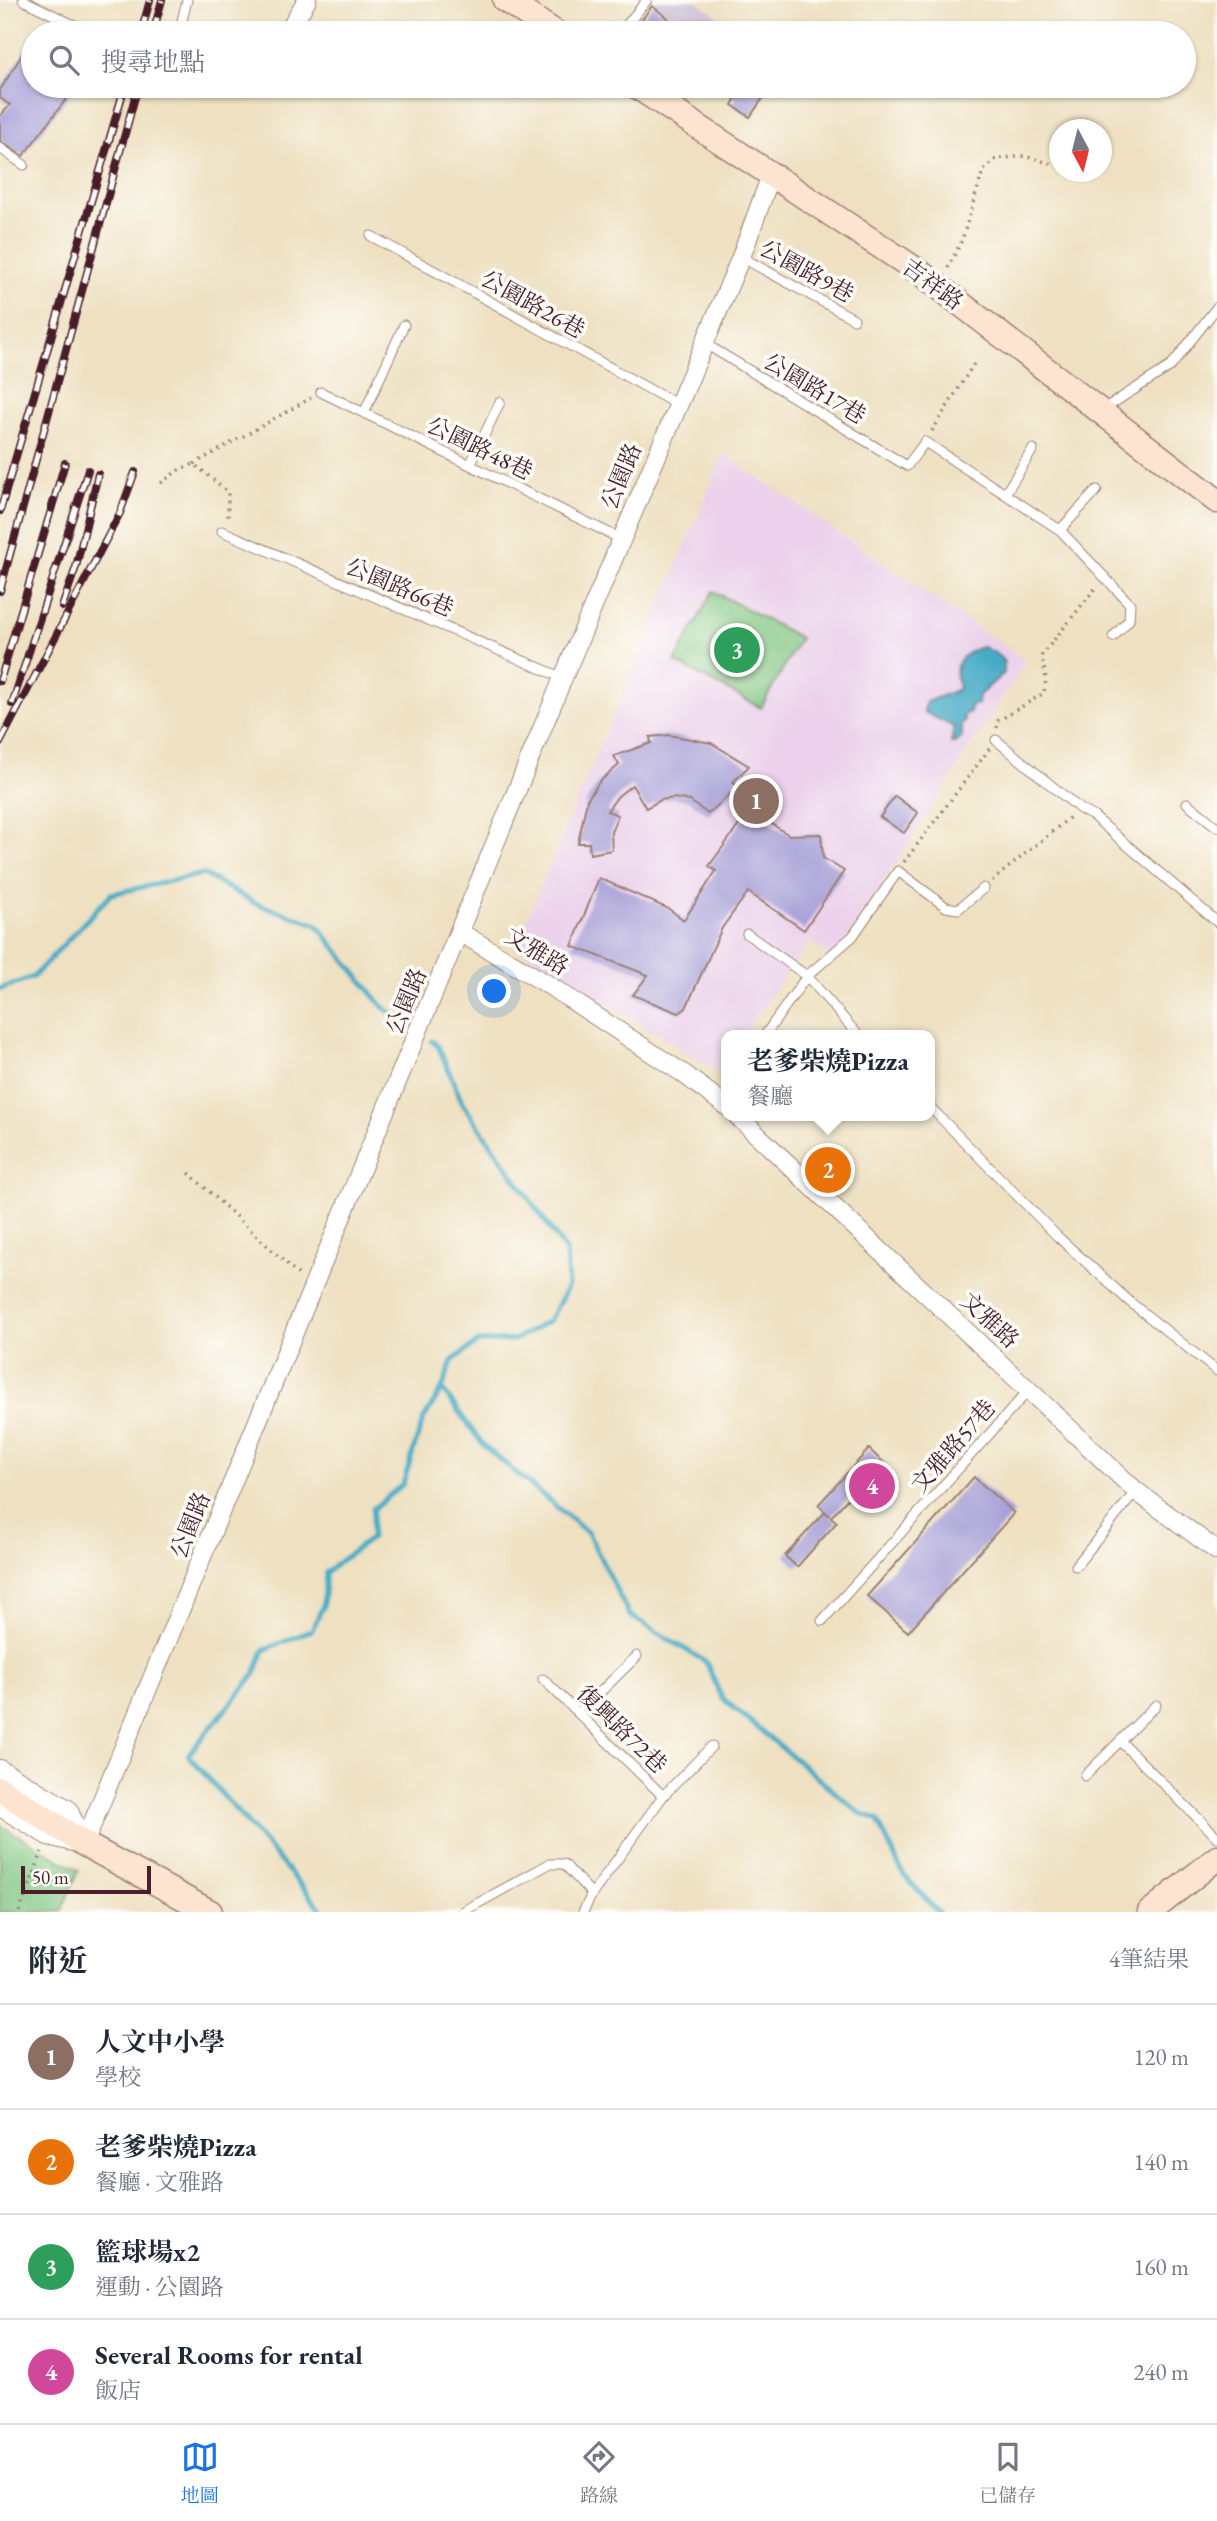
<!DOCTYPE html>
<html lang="zh-TW">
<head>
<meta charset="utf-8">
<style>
  :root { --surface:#fff; --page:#f2f2f3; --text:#1f2937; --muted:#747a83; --line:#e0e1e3; --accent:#1a73e8 }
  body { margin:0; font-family:"EB Garamond","Noto Serif TC",serif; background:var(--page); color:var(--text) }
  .compass { position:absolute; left:1049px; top:119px; width:63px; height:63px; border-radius:50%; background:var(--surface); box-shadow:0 2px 5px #0004; rotate:173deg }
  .scale { position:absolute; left:21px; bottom:18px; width:130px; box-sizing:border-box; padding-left:7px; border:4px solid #4a1f2b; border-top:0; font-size:19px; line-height:24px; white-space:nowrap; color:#4a1f2b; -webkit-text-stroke:5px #fdfcf7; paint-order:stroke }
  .you { position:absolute; left:495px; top:992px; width:24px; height:24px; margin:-18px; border:5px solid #fff; border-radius:50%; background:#1a73e8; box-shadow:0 0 0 10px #1a73e833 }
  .badge { display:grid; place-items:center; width:46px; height:46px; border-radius:50%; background:var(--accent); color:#fff; font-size:23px; font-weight:700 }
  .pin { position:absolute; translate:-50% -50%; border:4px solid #fff; box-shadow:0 2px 7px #0006 }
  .popup { position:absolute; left:721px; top:1030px; width:214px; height:91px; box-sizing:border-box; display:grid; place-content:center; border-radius:14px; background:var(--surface); filter:drop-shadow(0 2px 5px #0005); font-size:23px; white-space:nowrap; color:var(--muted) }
  .popup b { font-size:26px; color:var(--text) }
  .popup::after { content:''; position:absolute; left:50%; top:100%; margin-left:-14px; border:14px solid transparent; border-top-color:var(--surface) }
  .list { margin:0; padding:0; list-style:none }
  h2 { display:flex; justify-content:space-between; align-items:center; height:91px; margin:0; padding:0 28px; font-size:30px }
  h2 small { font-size:23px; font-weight:400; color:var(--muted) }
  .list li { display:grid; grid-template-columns:46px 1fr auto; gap:21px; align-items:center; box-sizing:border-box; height:105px; padding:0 28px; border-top:2px solid var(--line) }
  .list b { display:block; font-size:26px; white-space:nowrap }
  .list p { margin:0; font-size:23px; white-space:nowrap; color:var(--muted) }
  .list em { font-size:23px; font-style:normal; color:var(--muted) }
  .icon { flex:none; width:38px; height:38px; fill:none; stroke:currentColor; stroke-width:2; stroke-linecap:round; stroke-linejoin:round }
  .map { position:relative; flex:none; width:1217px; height:1912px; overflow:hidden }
  .search { position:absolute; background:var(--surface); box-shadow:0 2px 5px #0004; left:21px; right:21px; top:21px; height:77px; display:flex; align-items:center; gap:18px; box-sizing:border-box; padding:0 24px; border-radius:38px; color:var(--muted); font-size:26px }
  .sheet { height:511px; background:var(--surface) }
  nav { display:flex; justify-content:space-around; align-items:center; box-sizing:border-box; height:98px; border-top:2px solid var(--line); background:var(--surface); font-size:19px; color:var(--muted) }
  nav a { display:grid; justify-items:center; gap:4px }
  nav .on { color:var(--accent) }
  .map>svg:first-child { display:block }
  .built { fill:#ebd1eb }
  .industrial { fill:#cbbfd5 }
  .green { fill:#80c682; stroke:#657256; stroke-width:2 }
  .water { fill:#45abc5; stroke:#486578; stroke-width:2 }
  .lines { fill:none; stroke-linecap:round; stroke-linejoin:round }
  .stream { stroke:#45abc5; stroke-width:5 }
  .building { fill:#a8a1d8 }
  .lane-casing { stroke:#9c8076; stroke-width:11 }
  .street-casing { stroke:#9c8076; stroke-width:20 }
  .secondary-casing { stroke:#9c8076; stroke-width:27 }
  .path { stroke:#9c8076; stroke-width:3.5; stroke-dasharray:2 5; stroke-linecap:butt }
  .lane { stroke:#fff; stroke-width:9 }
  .street { stroke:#fff; stroke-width:18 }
  .secondary { stroke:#fde4d1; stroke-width:24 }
  .rail-casing { stroke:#4a1f2b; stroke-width:8 }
  .rail { stroke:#fdfcf7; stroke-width:5; stroke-dasharray:16; stroke-linecap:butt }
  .labels { text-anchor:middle; stroke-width:7; stroke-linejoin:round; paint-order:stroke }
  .street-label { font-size:23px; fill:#4a1f2b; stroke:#fdfcf7 }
</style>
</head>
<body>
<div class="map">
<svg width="1217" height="1912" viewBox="0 0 1217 1912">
  <rect width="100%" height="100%" fill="#fdfcf7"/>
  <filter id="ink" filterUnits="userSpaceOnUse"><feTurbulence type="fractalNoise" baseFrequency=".0143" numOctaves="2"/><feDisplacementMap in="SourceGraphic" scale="14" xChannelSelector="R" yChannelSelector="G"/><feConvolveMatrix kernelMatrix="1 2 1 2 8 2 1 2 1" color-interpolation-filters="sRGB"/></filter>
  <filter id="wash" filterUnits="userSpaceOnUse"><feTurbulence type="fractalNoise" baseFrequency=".00686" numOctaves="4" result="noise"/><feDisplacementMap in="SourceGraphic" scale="28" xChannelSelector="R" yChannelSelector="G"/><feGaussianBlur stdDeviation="1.57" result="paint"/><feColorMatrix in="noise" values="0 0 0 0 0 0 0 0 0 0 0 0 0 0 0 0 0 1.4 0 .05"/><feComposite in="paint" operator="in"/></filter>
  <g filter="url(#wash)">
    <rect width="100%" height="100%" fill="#eee0c0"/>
    <path class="built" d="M 724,454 L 1026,661 L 834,959 L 810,941 L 742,1035 L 726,1035 L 726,1058 L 717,1071 L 515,947 Z"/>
    <path class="industrial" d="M 656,0 L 695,0 L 722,19 L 711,33 L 632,33 Z"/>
    <path class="green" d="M 713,591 L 800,638 L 761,708 L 675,662 Z
      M 0,1825 L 79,1870 L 61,1912 L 0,1912 Z"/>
    <path class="water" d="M 982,647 L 997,654 L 1004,662 L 1004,673 L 978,696 L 978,704 L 969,706 L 971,711 L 963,716 L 965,721 L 961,725 L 962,737 L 956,743 L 951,743 L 954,727 L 924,712 L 926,702 L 959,689 C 959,685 957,681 956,678 C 953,661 969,650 982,647 Z"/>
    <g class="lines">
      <path class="stream" d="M 0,989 L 33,977 L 111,894 L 203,874 L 255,903 L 316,924 L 384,1008 L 408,1024
        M 432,1041 L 438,1046 L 463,1104 L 566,1251 L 568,1286 L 549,1321 L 514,1340 L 478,1342 L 452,1361 L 442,1389 L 484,1446 L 588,1533 L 629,1615 L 706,1662 L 722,1698 L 860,1813 L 877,1819 L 903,1874 L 938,1912
        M 324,1912 L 188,1755 L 255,1674 L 264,1650 L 312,1630 L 323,1606 L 326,1572 L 371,1538 L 373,1509 L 403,1484 L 423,1420 L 442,1389"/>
    </g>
    <g id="blocks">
      <path class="building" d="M 652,6 L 668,18 L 658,33 L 632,33 Z
        M 33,37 L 33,86 L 76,86 L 23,156 L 0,141 L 0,116 L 10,105 L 0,98 L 0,90 Z
        M 718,86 L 771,86 L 750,117 L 732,105 L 736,98 Z
        M 669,735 L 711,743 L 749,766 L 733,782 L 738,787 L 708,814 L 690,801 L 674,798 L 661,800 L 646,808 L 632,785 L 618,796 L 607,811 L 618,815 L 611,832 L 612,850 L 590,854 L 589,843 L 578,843 L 587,800 L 600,781 L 619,765 L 614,756 L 651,743 L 650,737 Z
        M 895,796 L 918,813 L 904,833 L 880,817 Z
        M 750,810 L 789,835 L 821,834 L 823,858 L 844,871 L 804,930 L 748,892 L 722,928 L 686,1008 L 679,1013 L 633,995 L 648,975 L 572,946 L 599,878 L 669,909 L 684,920 L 716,871 L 709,866 Z
        M 869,1449 L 888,1467 L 857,1501 L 851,1495 L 831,1517 L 818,1505 Z
        M 974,1477 L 1014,1513 L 908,1632 L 867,1596 Z
        M 825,1512 L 837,1522 L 797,1567 L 785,1556 Z"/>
    </g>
  </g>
  <g filter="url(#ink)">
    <use href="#blocks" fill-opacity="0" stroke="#9c8076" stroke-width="2"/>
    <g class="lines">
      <defs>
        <path id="lane" d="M 23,0 L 90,33
          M 179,33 L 187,0
          M 620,33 L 647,0
          M 0,148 L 24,165
          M 371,236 L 678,405
          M 741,257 L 854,319
          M 704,343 L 907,466 L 925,442 L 1060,530 L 1130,604 L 1129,620 L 1113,637
          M 321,392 L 621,539
          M 1102,410 L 1171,366 L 1217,307
          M 364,413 L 404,325
          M 470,465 L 500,402
          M 1005,494 L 1033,449
          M 1060,530 L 1097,490
          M 222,531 L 563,678
          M 996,740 L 1080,809 L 1093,816 L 1217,922
          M 1187,803 L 1217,827
          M 747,934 L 807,976 L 853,936 L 898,871 L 946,907 L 958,909 L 984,888
          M 765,1035 L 807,976 L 858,1035
          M 930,1107 L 1057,1236 L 1130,1302 L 1217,1371
          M 1076,1566 L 1136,1491
          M 822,1621 L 1029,1390
          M 543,1679 L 663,1796 L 592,1894 L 583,1912
          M 1156,1705 L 1120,1741 L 1217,1837
          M 579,1713 L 637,1656
          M 1085,1776 L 1120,1741
          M 663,1796 L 712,1746
          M 462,1912 L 549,1864 L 564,1864 L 592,1894"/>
        <path id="street" d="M 287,33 L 307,0
          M 461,933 L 547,984 L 684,1074 L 726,1106
          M 737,1116 L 1136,1491 L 1217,1551
          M 0,1769 L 68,1809 L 84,1844
          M 0,1807 L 48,1836 L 73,1842
          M 84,1844 L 563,678 L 741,257 L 771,175"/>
        <path id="secondary" d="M 505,0 L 556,33
          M 636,86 L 918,271 L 1217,501
          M 0,1789 L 84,1844 L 210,1912
          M 1150,1912 L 1217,1858"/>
      </defs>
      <use href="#lane" class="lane-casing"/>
      <use href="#street" class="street-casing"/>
      <use href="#secondary" class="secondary-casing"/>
      <path class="path" d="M 948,268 L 962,240 L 983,171 L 996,159 L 1024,156 L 1053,164
        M 932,431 L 975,362
        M 194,464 L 311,398
        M 161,483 L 180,469 L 194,464 L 228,492 L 228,520
        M 997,728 L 998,721 L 1044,693 L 1046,679 L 1042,655 L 1098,585
        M 904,862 L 990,748
        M 992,881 L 1070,817
        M 189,1173 L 300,1276
        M 19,1912 L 42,1852"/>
      <use href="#lane" class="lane"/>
      <use href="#street" class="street"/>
      <use href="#secondary" class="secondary"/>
      <defs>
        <path id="rail" d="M 141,33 L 150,0
          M 153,33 L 162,0
          M 0,511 L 125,86
          M 0,591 L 138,86
          M 62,607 L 76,567 L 98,474
          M 0,681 L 65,463
          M 12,704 L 88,470
          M 0,743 L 120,513 L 135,472"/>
      </defs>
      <use href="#rail" class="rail-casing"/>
      <use href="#rail" class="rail"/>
    </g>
  </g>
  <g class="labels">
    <g class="street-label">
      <text transform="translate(807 271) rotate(29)" y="8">公園路9巷</text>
      <text transform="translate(933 284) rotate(36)" y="8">吉祥路</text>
      <text transform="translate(533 304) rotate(29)" y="8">公園路26巷</text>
      <text transform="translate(815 388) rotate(31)" y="8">公園路17巷</text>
      <text transform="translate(480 448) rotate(26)" y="8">公園路48巷</text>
      <text transform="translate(621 476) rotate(-67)" y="8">公園路</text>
      <text transform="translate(400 587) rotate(23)" y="8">公園路66巷</text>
      <text transform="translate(537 951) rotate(31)" y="8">文雅路</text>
      <text transform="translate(406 1001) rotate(-67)" y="8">公園路</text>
      <text transform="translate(990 1320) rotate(43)" y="8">文雅路</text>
      <text transform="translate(953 1446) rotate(-49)" y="8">文雅路57巷</text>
      <text transform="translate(190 1525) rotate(-68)" y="8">公園路</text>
      <text transform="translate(622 1729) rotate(44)" y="8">復興路72巷</text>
    </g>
  </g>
</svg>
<svg class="compass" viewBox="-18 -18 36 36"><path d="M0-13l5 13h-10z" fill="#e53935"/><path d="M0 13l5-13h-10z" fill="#747a83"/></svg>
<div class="scale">50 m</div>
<div class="you"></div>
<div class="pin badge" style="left:756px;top:801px;background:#8d6e63">1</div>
<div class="pin badge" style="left:828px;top:1170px;background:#e8710a">2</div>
<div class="popup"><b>老爹柴燒Pizza</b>餐廳</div>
<div class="pin badge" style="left:737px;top:650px;background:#2e9e5b">3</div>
<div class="pin badge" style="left:872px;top:1486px;background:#d1479c">4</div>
<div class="search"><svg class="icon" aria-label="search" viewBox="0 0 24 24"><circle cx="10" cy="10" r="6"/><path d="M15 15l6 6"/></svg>搜尋地點</div>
</div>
<section class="sheet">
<h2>附近<small>4筆結果</small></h2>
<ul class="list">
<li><span class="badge" style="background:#8d6e63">1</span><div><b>人文中小學</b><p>學校</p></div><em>120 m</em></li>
<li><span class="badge" style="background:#e8710a">2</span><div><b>老爹柴燒Pizza</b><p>餐廳 · 文雅路</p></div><em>140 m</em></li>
<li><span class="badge" style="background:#2e9e5b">3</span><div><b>籃球場x2</b><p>運動 · 公園路</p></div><em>160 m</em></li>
<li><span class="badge" style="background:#d1479c">4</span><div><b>Several Rooms for rental</b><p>飯店</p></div><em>240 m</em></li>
</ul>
</section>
<nav>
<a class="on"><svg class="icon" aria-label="map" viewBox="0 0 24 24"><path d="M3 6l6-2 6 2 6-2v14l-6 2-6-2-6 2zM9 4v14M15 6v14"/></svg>地圖</a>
<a><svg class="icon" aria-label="directions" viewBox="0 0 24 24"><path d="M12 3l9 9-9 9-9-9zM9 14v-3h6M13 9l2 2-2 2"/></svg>路線</a>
<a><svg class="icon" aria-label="saved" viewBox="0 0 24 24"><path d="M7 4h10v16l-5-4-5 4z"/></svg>已儲存</a>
</nav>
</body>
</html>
